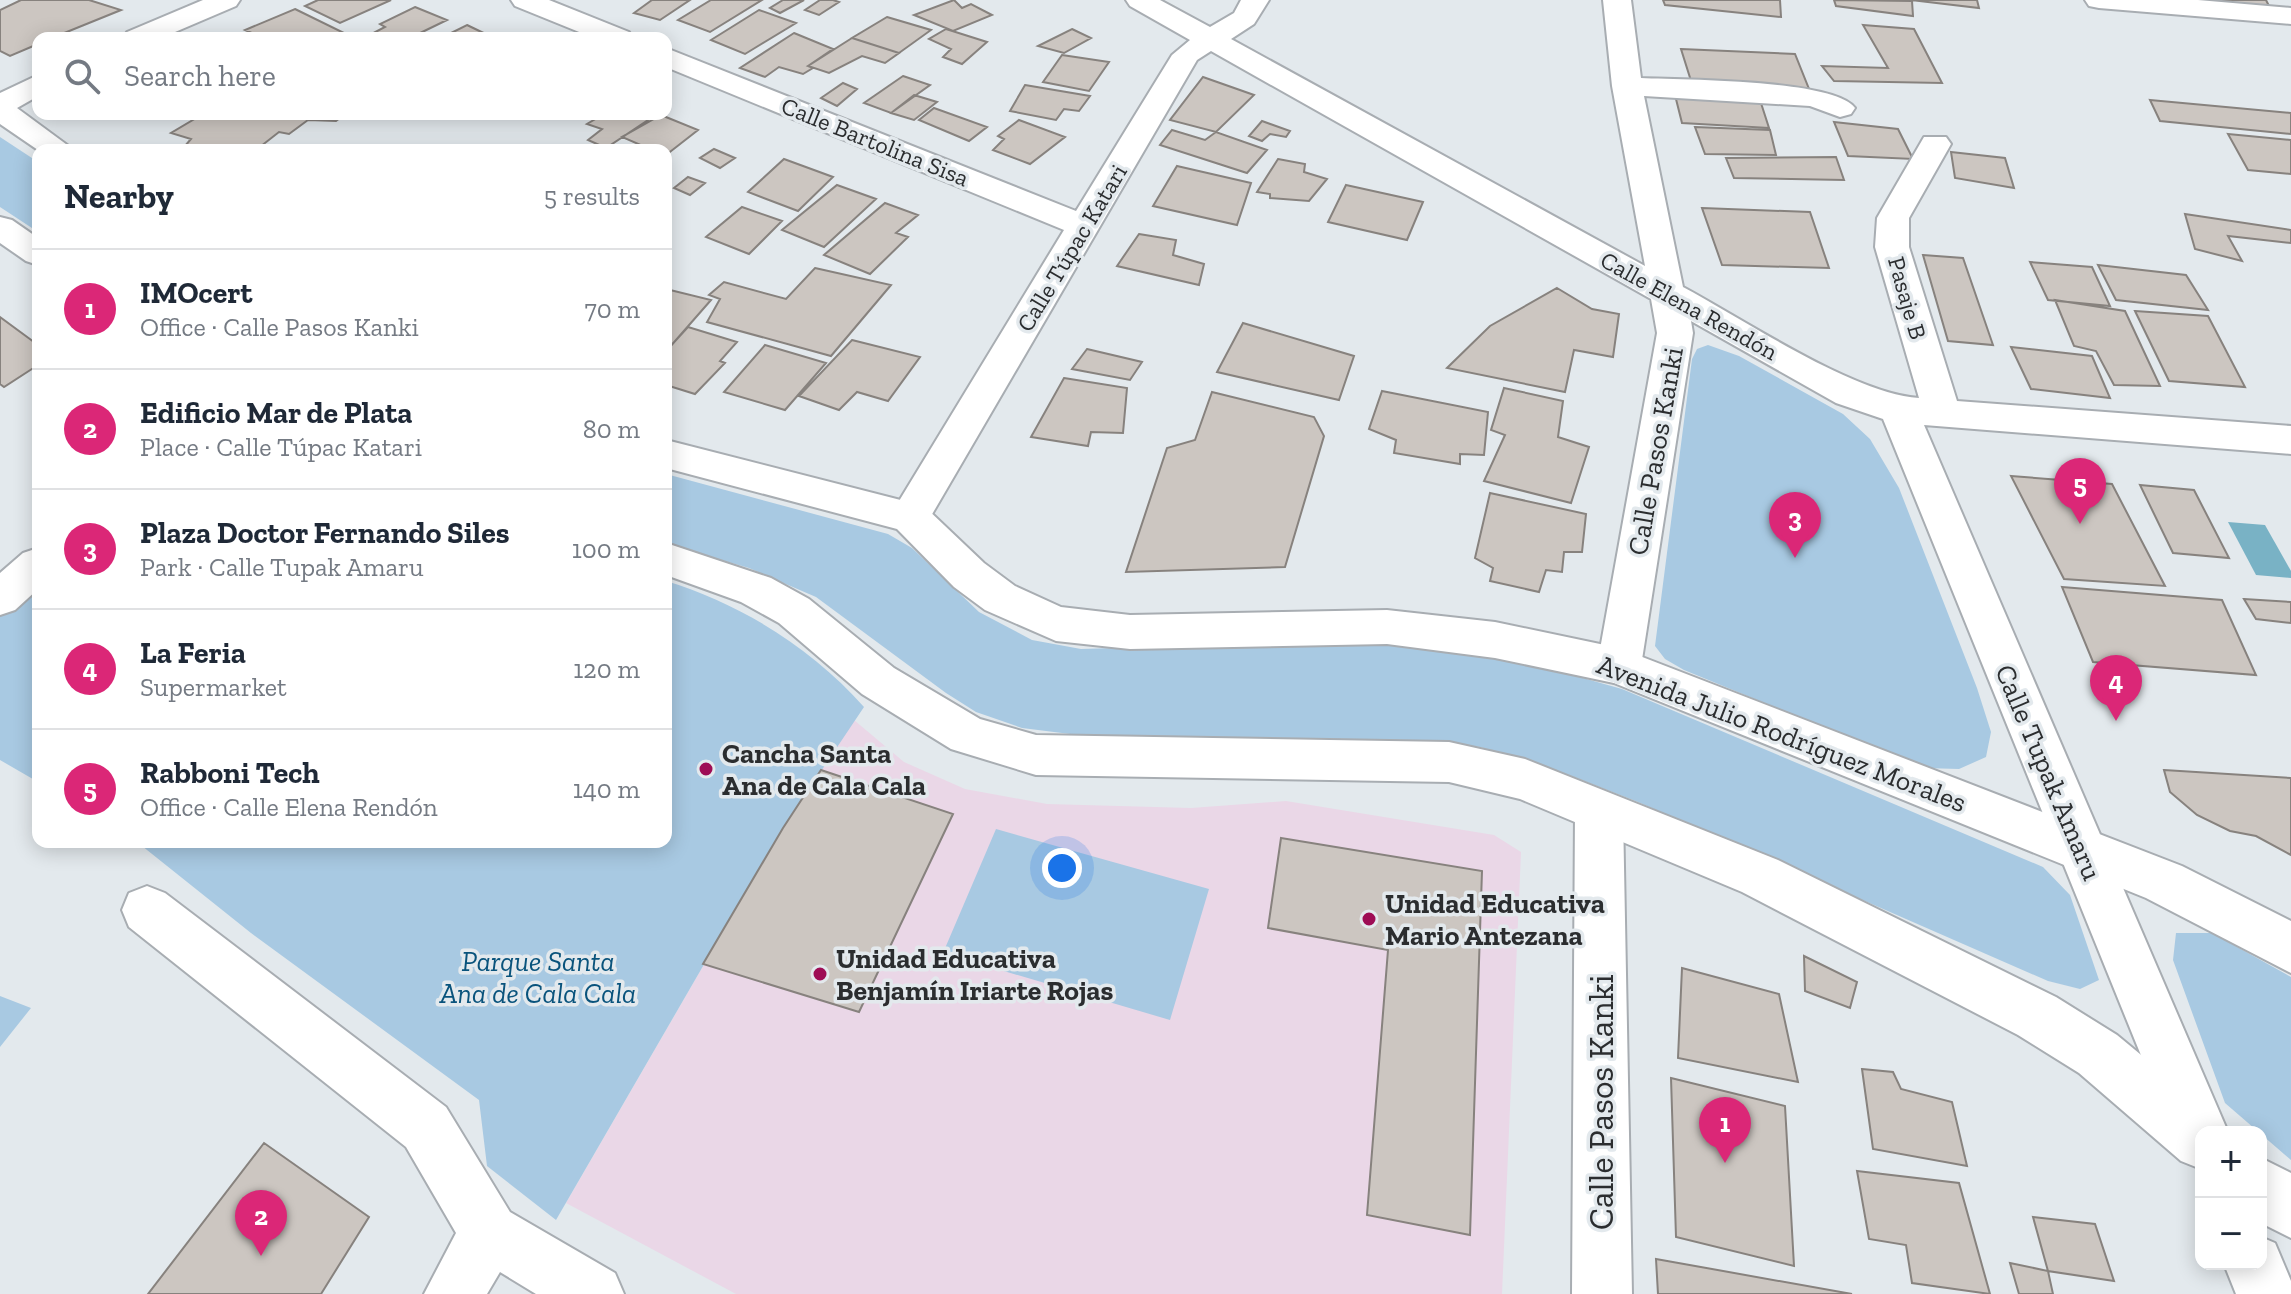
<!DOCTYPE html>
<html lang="en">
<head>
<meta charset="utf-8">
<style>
  :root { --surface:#fff; --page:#f2f2f3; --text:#1f2937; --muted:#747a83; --line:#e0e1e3; --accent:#db2777 }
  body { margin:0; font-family:"Zilla Slab",serif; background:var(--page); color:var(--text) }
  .controls { position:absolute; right:24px; bottom:24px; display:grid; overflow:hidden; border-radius:16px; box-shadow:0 4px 20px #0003 }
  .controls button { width:72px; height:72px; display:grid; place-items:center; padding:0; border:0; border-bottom:2px solid var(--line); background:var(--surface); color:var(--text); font:40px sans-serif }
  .you { position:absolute; left:1062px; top:868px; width:28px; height:28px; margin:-20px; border:6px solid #fff; border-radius:50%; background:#1a73e8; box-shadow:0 0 0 12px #1a73e833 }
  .badge { display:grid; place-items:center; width:52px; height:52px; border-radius:50%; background:var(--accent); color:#fff; font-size:26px; font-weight:700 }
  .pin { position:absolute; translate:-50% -66px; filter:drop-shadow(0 2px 4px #0008) }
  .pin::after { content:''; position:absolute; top:42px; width:28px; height:24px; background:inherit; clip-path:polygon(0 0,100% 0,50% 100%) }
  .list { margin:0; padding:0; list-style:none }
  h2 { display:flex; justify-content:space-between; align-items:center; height:104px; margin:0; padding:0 32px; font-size:34px }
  h2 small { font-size:26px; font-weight:400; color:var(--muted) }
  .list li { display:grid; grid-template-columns:52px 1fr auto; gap:24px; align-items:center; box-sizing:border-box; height:120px; padding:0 32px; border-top:2px solid var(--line) }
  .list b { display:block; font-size:30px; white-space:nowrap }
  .list p { margin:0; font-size:26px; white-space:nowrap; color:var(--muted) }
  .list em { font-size:26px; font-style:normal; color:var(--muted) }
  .icon { flex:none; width:44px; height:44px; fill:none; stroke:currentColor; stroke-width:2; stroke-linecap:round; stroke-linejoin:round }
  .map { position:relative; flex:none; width:2291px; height:1294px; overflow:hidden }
  .search { position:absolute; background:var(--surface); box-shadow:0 4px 20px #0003; left:32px; top:32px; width:640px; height:88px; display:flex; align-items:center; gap:20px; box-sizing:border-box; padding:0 28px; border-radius:16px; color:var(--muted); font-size:30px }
  .panel { position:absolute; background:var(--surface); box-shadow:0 4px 20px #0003; left:32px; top:144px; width:640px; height:704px; border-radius:16px }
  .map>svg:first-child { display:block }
  .education { fill:#ead7e7 }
  .green { fill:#a8c9e2 }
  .water { fill:#79b2c5 }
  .building { fill:#ccc6c1; stroke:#87827e; stroke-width:2 }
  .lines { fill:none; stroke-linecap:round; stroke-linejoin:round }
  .minor-casing { stroke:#a8adb2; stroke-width:4 }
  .major-casing { stroke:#a8adb2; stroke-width:4 }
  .minor { fill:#fff; fill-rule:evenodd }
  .major { fill:#fff; fill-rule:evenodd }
  .poi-dot { fill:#9e0c55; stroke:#e3e9ed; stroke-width:3 }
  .labels { text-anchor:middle; stroke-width:7; stroke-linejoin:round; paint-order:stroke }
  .far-street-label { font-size:24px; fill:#2b2d2f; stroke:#e3e9ed }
  .street-label { font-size:28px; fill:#2b2d2f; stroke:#e3e9ed }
  .poi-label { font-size:28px; font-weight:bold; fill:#2b2d2f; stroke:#e3e9ed; text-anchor:start }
  .park-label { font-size:28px; font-style:italic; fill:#09537c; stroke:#e3e9ed }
  .near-street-label { font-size:34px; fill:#2b2d2f; stroke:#e3e9ed }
</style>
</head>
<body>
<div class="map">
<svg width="2291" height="1294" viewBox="0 0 2291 1294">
  <rect width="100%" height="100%" fill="#e3e9ed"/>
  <path class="education" d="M 854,720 L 904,762 L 965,789 L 1047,804 L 1191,808 L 1286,801 L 1494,835 L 1521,852 L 1502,1294 L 736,1294 L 566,1203 L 783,828 Z"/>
  <path class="green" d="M 0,137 L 38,162 L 38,232 L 0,207 Z
    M 1708,345 L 1739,356 L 1843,414 L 1870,439 L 1899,488 L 1977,688 L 1991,732 L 1986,757 L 1959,769 L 1924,768 L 1684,670 L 1665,659 L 1655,646 L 1692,359 L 1697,349 Z
    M 666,474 L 888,534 L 912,548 L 979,612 L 1032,640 L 1081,649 L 1316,642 L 1419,645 L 1526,662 L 1622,689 L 2043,867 L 2070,895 L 2099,980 L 2080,989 L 2048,981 L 1638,802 L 1551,768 L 1480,747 L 1408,740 L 1094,737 L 1022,728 L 976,712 L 946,693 L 816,597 L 749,568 L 666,544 Z
    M 38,578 L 38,782 L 0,760 L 0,612 Z
    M 666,581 C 741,604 812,648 864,707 L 783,828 L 556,1220 L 487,1166 L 479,1100 L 251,933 L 137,842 L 666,842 Z
    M 996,829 L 1209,889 L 1170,1020 L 943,953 Z
    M 2176,933 L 2212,933 L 2291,977 L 2291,1160 L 2225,1103 L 2173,960 Z
    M 0,996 L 31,1008 L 0,1047 Z"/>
  <path class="water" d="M 2228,522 L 2265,525 L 2291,571 L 2291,578 L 2256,575 Z"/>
  <path class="building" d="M 21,0 L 89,0 L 121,10 L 52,38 L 38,38 L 38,44 L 10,56 L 0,51 L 0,10 Z
    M 318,0 L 391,0 L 340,23 L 305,6 Z
    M 652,0 L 690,0 L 660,20 L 634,13 Z
    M 711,0 L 762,0 L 710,32 L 678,20 Z
    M 783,0 L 804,0 L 780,13 L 770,8 Z
    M 820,0 L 833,0 L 839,2 L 819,15 L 805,10 Z
    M 954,0 L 962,8 L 971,4 L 992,15 L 953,31 L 914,15 Z
    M 1663,0 L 1780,0 L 1781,17 L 1665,5 Z
    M 1834,0 L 1912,1 L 1913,16 L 1836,6 Z
    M 1977,0 L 1979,8 L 1911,0 Z
    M 2160,0 L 2266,0 L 2270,8 Z
    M 415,7 L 447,20 L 414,36 L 417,38 L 364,38 L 385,27 L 380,24 Z
    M 295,9 L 342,32 L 330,38 L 263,38 L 245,30 Z
    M 759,10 L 796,23 L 745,54 L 711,40 Z
    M 887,17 L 931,30 L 899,53 L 852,38 Z
    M 467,25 L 494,38 L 441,38 Z
    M 1863,25 L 1914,29 L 1942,83 L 1834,81 L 1822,66 L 1888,68 Z
    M 946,29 L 987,42 L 962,64 L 943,57 L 951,49 L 929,39 Z
    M 1072,29 L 1091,38 L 1064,53 L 1038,46 Z
    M 794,33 L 833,49 L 808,66 L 813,68 L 803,74 L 779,67 L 765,77 L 740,68 Z
    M 852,38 L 899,53 L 885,63 L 862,56 L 829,73 L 808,66 Z
    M 1681,49 L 1795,54 L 1809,89 L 1692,84 Z
    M 1062,55 L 1109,62 L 1089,91 L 1043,82 Z
    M 903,76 L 930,85 L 891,113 L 864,103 Z
    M 1203,77 L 1254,95 L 1216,132 L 1170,120 Z
    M 843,83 L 857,89 L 837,106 L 821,98 Z
    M 1025,85 L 1090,96 L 1079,111 L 1064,109 L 1056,120 L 1010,111 Z
    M 914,95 L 937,102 L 914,120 L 891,113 Z
    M 1675,95 L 1760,100 L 1769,128 L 1682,123 Z
    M 2150,100 L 2291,113 L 2291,134 L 2160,121 Z
    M 934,108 L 987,127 L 969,141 L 919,120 Z
    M 203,114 L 345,114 L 336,121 L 308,120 L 289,134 L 279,132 L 256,150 L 200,150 L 185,146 L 191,139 L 171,133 Z
    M 604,114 L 657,114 L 606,148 L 588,140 L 602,129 L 587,124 Z
    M 661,115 L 698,130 L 666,155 L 666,150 L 652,150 L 622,137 Z
    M 1019,120 L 1065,137 L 1030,164 L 993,150 L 1004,139 L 998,136 Z
    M 1262,121 L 1290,131 L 1286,137 L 1270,134 L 1262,141 L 1249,136 Z
    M 1834,122 L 1898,129 L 1913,159 L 1848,156 Z
    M 1695,127 L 1770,130 L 1776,155 L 1705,154 Z
    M 1172,130 L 1205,140 L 1216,132 L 1267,150 L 1247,173 L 1160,145 Z
    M 2228,134 L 2291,140 L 2291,174 L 2248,170 Z
    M 714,149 L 735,158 L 720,168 L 700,158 Z
    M 1951,152 L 2005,158 L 2014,188 L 1955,178 Z
    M 1836,157 L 1844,180 L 1734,178 L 1726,158 Z
    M 784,159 L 833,177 L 798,211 L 748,192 Z
    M 1278,159 L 1305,164 L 1304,172 L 1327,179 L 1309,201 L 1270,198 L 1270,194 L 1257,192 Z
    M 1177,166 L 1251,183 L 1237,225 L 1153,206 Z
    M 688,177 L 705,183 L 690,195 L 674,188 Z
    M 837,185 L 876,199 L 824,247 L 782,230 Z
    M 1346,185 L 1423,202 L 1407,240 L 1328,222 Z
    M 885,203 L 918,215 L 896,233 L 908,237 L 870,274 L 824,255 Z
    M 742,207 L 782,221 L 749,254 L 706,237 Z
    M 1702,208 L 1810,212 L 1829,268 L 1722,265 Z
    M 2185,214 L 2291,230 L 2291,243 L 2228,236 L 2242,261 L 2195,249 Z
    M 1139,234 L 1176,240 L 1173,255 L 1204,264 L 1199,285 L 1117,266 Z
    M 1923,255 L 1963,258 L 1993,345 L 1948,341 Z
    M 2030,262 L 2092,267 L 2110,306 L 2048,300 Z
    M 2098,265 L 2186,275 L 2208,310 L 2116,300 Z
    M 815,268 L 891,285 L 831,356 L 707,322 L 720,299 L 709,295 L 724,282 L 786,299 Z
    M 1557,288 L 1592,309 L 1619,314 L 1613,357 L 1574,350 L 1565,392 L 1447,368 L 1490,326 Z
    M 666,289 L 711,300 L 669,348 L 666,347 Z
    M 2055,300 L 2125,311 L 2160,386 L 2114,385 L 2096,351 L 2074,346 Z
    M 2135,311 L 2208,316 L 2245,387 L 2169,381 Z
    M 0,317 L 38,345 L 38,365 L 4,387 L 0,384 Z
    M 1243,323 L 1354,356 L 1339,400 L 1217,372 Z
    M 688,327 L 737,342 L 720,361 L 725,363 L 695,394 L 666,385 L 666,351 Z
    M 852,340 L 920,357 L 888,401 L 857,392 L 839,410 L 799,396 Z
    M 765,345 L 826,363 L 785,410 L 724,392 Z
    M 2011,347 L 2092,356 L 2110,398 L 2031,389 Z
    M 1087,349 L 1142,362 L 1130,380 L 1072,369 Z
    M 1064,378 L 1127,388 L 1123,433 L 1091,432 L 1088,446 L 1031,437 Z
    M 1504,388 L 1563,401 L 1558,437 L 1589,447 L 1571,503 L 1484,481 L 1505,435 L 1491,430 Z
    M 1382,391 L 1488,412 L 1484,455 L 1460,454 L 1460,464 L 1394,453 L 1396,440 L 1369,429 Z
    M 1212,392 L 1314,417 L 1324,436 L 1285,567 L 1126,572 L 1167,448 L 1195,440 Z
    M 2011,476 L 2112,484 L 2165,586 L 2064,579 Z
    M 2140,485 L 2194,490 L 2229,558 L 2173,553 Z
    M 1490,493 L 1586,514 L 1582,552 L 1564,552 L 1562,572 L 1546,570 L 1539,592 L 1490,581 L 1493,568 L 1475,558 Z
    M 2062,587 L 2222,600 L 2256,675 L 2093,662 Z
    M 2244,599 L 2291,602 L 2291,623 L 2256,619 Z
    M 821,770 L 953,814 L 859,1012 L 703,964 L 783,828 Z
    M 2164,770 L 2291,778 L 2291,855 L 2256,836 L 2230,831 L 2197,815 L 2170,792 Z
    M 1281,838 L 1482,871 L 1470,1235 L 1367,1215 L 1388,950 L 1268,928 Z
    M 1804,956 L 1857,982 L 1850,1008 L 1805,991 Z
    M 1682,968 L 1779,994 L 1798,1082 L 1678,1058 Z
    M 1862,1069 L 1893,1072 L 1901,1089 L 1952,1102 L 1967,1166 L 1873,1149 Z
    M 1671,1078 L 1785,1106 L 1794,1266 L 1676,1237 Z
    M 264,1143 L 369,1217 L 321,1294 L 148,1294 Z
    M 1857,1171 L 1959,1183 L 1990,1294 L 1912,1283 L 1906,1245 L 1869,1239 Z
    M 2033,1217 L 2095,1224 L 2114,1281 L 2048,1271 Z
    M 1656,1259 L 1852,1294 L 1658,1294 Z
    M 2010,1263 L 2048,1271 L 2053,1294 L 2019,1294 Z"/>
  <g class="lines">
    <defs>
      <path id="minor" d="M 511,0 L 549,0 L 629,32 L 633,38 L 594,38 L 515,6 Z
        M 1126,0 L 1160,0 L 1210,27 L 1234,13 L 1241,0 L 1269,0 L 1254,24 L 1231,39 L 1645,266 L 1612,86 L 1603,0 L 1631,0 L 1641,78 C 1681,80 1835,79 1855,108 L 1851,114 L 1840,117 L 1810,106 L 1644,96 L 1683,287 C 1745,320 1852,393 1919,398 L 1875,247 L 1877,218 L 1924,137 L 1946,137 L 1951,144 L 1909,218 L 1909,247 L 1957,401 L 2291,426 L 2291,454 L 1924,425 L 2228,1132 L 2201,1132 L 2201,1162 L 2181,1154 L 1883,419 L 1836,403 L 1691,321 L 1693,333 L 1641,666 L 1635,679 L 1619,684 L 1603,679 L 1597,666 L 1657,333 L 1651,299 L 1211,51 L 1197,60 L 924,528 L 910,532 L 896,528 L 890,517 L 896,506 L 1064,230 L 666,67 L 666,48 L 1076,211 L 1172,55 L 1190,40 L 1130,6 Z
        M 2085,0 L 2198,0 L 2291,8 L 2291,24 L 2099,8 L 2089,6 Z
        M 38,548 L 38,589 L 15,610 L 0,615 L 0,573 L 23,553 Z
        M 1599,792 L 1616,798 L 1623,813 L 1632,1294 L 1572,1294 L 1575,813 L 1582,798 Z
        M 147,886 L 165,893 L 446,1107 L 510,1212 L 615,1273 L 624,1294 L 536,1294 L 500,1272 L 487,1294 L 424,1294 L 456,1233 L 406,1147 L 129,927 L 122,910 L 129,893 Z
        M 2261,1237 L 2275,1243 L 2291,1281 L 2291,1294 L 2236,1294 L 2224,1264 L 2261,1264 Z"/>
      <path id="major" d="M 203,0 L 240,0 L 236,6 L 161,38 L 123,38 L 127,32 Z
        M 38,75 L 38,96 L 17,108 L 74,150 L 38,150 L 0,124 L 0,93 Z
        M 0,217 L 12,220 L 38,238 L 38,265 L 26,261 L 0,243 Z
        M 666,440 L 924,506 L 984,563 L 1015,586 L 1061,607 L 1130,615 L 1387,610 L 1495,622 L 1619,648 L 2182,866 L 2291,921 L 2291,973 L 2146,898 L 1614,683 L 1495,658 L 1387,644 L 1130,649 L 1056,641 L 985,610 L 954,587 L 897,529 L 666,468 Z
        M 666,543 L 771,578 L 809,599 L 894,668 L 980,719 L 1036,735 L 1449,742 L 1525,759 L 1778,860 L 2056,997 L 2117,1035 L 2221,1121 L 2226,1132 L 2201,1132 L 2201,1169 L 2181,1161 L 2079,1073 L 2018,1035 L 1742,892 L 1520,799 L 1449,782 L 1036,775 L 951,749 L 862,694 L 779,623 L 741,602 L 666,575 Z
        M 2261,1158 L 2291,1173 L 2291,1238 L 2261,1223 Z"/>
    </defs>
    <use href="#minor" class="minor-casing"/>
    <use href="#major" class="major-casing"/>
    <use href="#minor" class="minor"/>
    <use href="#major" class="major"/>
  </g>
  <g class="poi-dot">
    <circle cx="706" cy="769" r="8"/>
    <circle cx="1369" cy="919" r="8"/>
    <circle cx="820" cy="974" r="8"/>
  </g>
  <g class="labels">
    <g class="far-street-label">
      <text transform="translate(875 142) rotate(22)" y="8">Calle Bartolina Sisa</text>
      <text transform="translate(1072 248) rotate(-59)" y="8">Calle Túpac Katari</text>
      <text transform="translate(1907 298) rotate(74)" y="8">Pasaje B</text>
      <text transform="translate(1689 306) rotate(29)" y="8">Calle Elena Rendón</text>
    </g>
    <g class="street-label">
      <text transform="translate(1655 451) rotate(-80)" y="10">Calle Pasos Kanki</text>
      <text transform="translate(1782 733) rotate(21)" y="10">Avenida Julio Rodríguez Morales</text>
      <text transform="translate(2049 772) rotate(67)" y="10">Calle Tupak Amaru</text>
    </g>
    <g class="poi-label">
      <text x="722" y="763">Cancha Santa<tspan x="722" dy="32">Ana de Cala Cala</tspan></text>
      <text x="1385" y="913">Unidad Educativa<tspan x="1385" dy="32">Mario Antezana</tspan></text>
      <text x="836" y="968">Unidad Educativa<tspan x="836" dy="32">Benjamín Iriarte Rojas</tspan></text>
    </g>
    <g class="park-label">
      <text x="538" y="971">Parque Santa<tspan x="538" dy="32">Ana de Cala Cala</tspan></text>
    </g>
    <g class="near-street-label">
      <text transform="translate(1601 1102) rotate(-90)" y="12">Calle Pasos Kanki</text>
    </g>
  </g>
</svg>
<div class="controls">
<button>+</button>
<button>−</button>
</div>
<div class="you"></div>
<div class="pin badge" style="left:1725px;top:1163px">1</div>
<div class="pin badge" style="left:261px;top:1256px">2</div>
<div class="pin badge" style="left:1795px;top:558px">3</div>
<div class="pin badge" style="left:2116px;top:721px">4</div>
<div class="pin badge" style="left:2080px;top:524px">5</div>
<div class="search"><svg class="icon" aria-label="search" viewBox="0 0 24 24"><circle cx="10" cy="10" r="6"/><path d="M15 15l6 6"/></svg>Search here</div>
<section class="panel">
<h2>Nearby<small>5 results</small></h2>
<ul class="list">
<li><span class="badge">1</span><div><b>IMOcert</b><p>Office · Calle Pasos Kanki</p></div><em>70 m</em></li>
<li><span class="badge">2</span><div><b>Edificio Mar de Plata</b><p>Place · Calle Túpac Katari</p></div><em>80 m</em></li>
<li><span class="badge">3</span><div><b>Plaza Doctor Fernando Siles</b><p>Park · Calle Tupak Amaru</p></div><em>100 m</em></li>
<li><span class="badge">4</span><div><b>La Feria</b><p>Supermarket</p></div><em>120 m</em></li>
<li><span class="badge">5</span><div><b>Rabboni Tech</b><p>Office · Calle Elena Rendón</p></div><em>140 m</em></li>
</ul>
</section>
</div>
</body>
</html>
